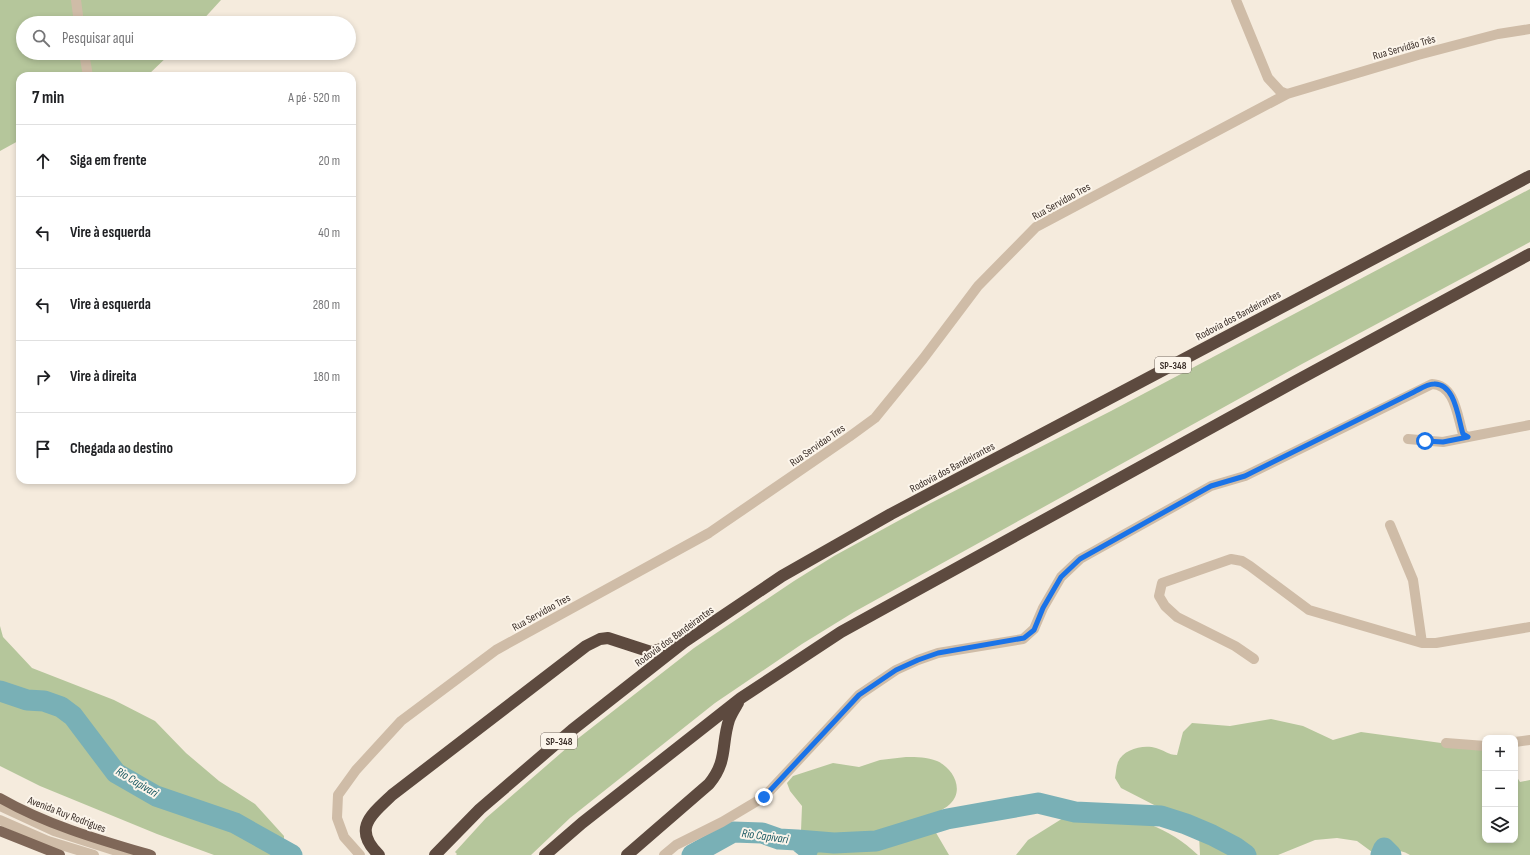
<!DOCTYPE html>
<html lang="pt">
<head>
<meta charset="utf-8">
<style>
  :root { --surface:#fff; --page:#f6f6f6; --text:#202124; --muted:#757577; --line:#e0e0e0 }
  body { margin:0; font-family:"Sofia Sans Condensed",sans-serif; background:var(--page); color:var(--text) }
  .controls { position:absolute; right:12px; bottom:12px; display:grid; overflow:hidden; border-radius:8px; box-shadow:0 2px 6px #0003 }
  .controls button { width:36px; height:36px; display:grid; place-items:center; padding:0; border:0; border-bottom:1px solid var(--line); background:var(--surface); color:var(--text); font:20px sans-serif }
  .stop { position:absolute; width:12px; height:12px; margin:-9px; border:3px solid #1a73e8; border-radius:50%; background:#fff }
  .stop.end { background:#1a73e8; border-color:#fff; box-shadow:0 1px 4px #0008 }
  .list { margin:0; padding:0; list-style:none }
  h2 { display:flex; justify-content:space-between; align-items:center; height:52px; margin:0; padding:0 16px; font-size:17px }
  h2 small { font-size:13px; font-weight:400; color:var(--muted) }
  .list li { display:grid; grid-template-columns:26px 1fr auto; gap:12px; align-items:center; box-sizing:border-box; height:72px; padding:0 16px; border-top:1px solid var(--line) }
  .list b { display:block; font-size:15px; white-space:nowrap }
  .list em { font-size:13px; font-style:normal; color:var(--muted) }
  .icon { flex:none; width:22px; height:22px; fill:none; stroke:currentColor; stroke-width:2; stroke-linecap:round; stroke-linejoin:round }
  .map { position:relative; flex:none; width:1530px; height:855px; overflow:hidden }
  .search { position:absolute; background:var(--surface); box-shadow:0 2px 6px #0003; left:16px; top:16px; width:340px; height:44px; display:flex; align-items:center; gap:10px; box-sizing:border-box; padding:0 14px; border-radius:22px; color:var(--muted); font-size:15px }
  .panel { position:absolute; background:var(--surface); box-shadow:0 2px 6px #0003; left:16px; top:72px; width:340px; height:412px; border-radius:12px }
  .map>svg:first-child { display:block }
  .green { fill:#b5c69b }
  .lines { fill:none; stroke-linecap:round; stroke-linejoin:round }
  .river { stroke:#79b0b6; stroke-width:21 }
  .minor { stroke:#cfbca7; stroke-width:10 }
  .major { stroke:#7f6758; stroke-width:10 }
  .highway { stroke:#5d4a3f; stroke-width:12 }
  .route { stroke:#1a73e8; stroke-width:5 }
  .labels { text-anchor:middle; stroke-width:4; stroke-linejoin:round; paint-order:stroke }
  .shield { fill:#fcf5eb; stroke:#756a63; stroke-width:1 }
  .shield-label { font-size:10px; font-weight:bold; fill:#3b2f29 }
  .street-label { font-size:11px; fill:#3b2f29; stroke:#fcf5eb }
  .water-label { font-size:12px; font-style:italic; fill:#195962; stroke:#fcf5eb }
</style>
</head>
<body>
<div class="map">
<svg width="1530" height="855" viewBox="0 0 1530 855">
  <rect width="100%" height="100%" fill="#f5ebdd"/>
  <path class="green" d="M 0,0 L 221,0 L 200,23 L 23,23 L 23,53 L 171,53 L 147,76 L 20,76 L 20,140 L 0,151 Z
    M 1530,189 L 1530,242 L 1302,364 L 854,612 L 802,644 L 715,703 L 570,818 L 531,855 L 456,855 L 457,854 L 455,852 L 486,818 L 576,740 L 694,648 L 794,581 L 834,556 L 929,504 L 1111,411 Z
    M 0,626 L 3,637 L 32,668 L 114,700 L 155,721 L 186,753 L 219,781 L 255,804 L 284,836 L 284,855 L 214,855 L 157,834 L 40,786 L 0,766 Z
    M 1271,719 L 1303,726 L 1333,740 L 1361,732 L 1485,749 L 1485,840 L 1515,840 L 1515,774 L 1520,782 L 1530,780 L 1530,855 L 1410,855 C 1399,848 1384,849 1372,852 L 1357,841 L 1337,838 L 1315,840 L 1278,855 L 1200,855 L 1199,835 L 1191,818 L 1160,808 L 1121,788 L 1115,778 C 1116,773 1116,767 1118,762 C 1123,749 1144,744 1156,748 C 1164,750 1168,755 1177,755 L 1183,732 L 1192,723 L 1230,726 Z
    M 906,757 C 917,757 927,757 937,761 C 953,768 965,790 950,804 C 943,811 931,813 927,823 L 935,831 L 949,855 L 811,855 L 813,838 L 810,833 L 801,831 L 802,806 L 790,791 L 787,783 L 793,776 L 833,763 L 859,767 L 880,760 Z
    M 1095,808 C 1134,817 1169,827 1198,855 L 1016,855 L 1028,840 L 1068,815 Z"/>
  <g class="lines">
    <path class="river" d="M 0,691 L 27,700 L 44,701 L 61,707 L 73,716 L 116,773 L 156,796 L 235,823 L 292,855
      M 797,840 L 834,843 L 876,841 L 947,819 L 1038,803 L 1075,812 L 1161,816 L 1186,824 L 1212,835 L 1235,847 L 1246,855
      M 692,855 L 733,832 L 762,833 L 779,839 L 797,840 L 808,849
      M 1381,855 L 1384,848 L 1391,855"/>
    <path class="minor" d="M 76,0 L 79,23
      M 1236,0 L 1268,78 L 1280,91 L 1287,94
      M 84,53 L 88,76
      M 1408,439 L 1443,442 L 1468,437
      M 1390,525 L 1413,580 L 1422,643
      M 1254,659 L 1235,646 L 1177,617 L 1165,606 L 1159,596 L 1162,583 L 1231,559 L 1242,561 L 1250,566 L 1309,610 L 1422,643 L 1436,643 L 1530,627
      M 1515,742 L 1530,740
      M 1446,743 L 1485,746
      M 0,806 L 54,831 L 129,855
      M 0,820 L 48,841 L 94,855
      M 360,855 L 344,837 L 337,818 L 338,795 L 356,770 L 401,721 L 496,650 L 709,533 L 849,437 L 875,418 L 923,359 L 978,286 L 1036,227 L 1287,94 L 1418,55 L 1498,34 L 1530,29
      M 664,855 L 676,845 L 722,822 L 764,797 L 859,695 L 896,670 L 918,660 L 938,653 L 1023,639 L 1034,629 L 1043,608 L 1061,577 L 1080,559 L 1211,486 L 1245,476 L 1432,384 C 1455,385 1457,415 1463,434 L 1468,437 L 1530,425"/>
    <path class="major" d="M 0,798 C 47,825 100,840 151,855
      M 0,831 L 60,855"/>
    <path class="highway" d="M 379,855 C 352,829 371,815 392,795 L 586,646 L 600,639 L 608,638 L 651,652 L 677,644
      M 435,855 L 480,809 L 572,730 L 684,642 L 782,576 L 891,514 L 1530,176
      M 545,855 L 582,823 L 741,698 L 841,632 L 1296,381 L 1530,254
      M 627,855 L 709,784 C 728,761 721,745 729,720 C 731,714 735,708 738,703"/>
  </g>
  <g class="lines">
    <path class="route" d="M 764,797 L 859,695 L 896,670 L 918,660 L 938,653 L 1024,638 L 1034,630 L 1043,608 L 1061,577 L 1080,559 L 1211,486 L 1245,476 L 1414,392 C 1420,389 1427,384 1434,384 C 1455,383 1458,418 1463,434 L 1468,437 L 1443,442 L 1425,441"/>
  </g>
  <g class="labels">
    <g class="shield">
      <rect x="1155" y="357" width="36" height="16" rx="3"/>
      <rect x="541" y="733" width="36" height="16" rx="3"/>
    </g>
    <g class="shield-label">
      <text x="1173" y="369">SP-348</text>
      <text x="559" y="745">SP-348</text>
    </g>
    <g class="street-label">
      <text transform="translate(1404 47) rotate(-16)" y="4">Rua Servidão Três</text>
      <text transform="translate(1061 201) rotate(-29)" y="4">Rua Servidao Tres</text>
      <text transform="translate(1238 315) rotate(-28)" y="4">Rodovia dos Bandeirantes</text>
      <text transform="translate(817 445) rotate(-35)" y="4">Rua Servidao Tres</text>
      <text transform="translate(952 467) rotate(-28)" y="4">Rodovia dos Bandeirantes</text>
      <text transform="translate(541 612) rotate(-29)" y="4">Rua Servidao Tres</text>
      <text transform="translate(674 636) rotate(-36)" y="4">Rodovia dos Bandeirantes</text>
      <text transform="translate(67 814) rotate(21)" y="4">Avenida Ruy Rodrigues</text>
    </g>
    <g class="water-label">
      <text transform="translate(137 782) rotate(31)" y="4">Rio Capivari</text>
      <text transform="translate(765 836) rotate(8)" y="4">Rio Capivari</text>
    </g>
  </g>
</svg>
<div class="controls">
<button>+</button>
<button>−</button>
<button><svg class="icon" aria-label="layers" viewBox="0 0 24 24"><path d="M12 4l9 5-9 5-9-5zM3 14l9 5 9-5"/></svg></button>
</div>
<div class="stop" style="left:1425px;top:441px"></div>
<div class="stop end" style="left:764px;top:797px"></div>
<div class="search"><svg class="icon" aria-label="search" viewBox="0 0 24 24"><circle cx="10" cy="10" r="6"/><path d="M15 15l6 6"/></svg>Pesquisar aqui</div>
<section class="panel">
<h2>7 min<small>A pé · 520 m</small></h2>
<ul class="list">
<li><svg class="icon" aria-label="ahead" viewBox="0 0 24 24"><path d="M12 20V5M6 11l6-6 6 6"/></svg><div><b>Siga em frente</b></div><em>20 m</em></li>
<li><svg class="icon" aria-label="left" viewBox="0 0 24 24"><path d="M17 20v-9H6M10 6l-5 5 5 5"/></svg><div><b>Vire à esquerda</b></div><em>40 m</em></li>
<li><svg class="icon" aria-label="left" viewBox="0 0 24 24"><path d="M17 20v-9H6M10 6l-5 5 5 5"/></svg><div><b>Vire à esquerda</b></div><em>280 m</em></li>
<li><svg class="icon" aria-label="right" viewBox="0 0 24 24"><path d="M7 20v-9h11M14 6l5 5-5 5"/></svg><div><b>Vire à direita</b></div><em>180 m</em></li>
<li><svg class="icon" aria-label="arrive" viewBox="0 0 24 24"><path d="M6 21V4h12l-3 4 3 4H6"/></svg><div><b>Chegada ao destino</b></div></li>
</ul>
</section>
</div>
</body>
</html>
